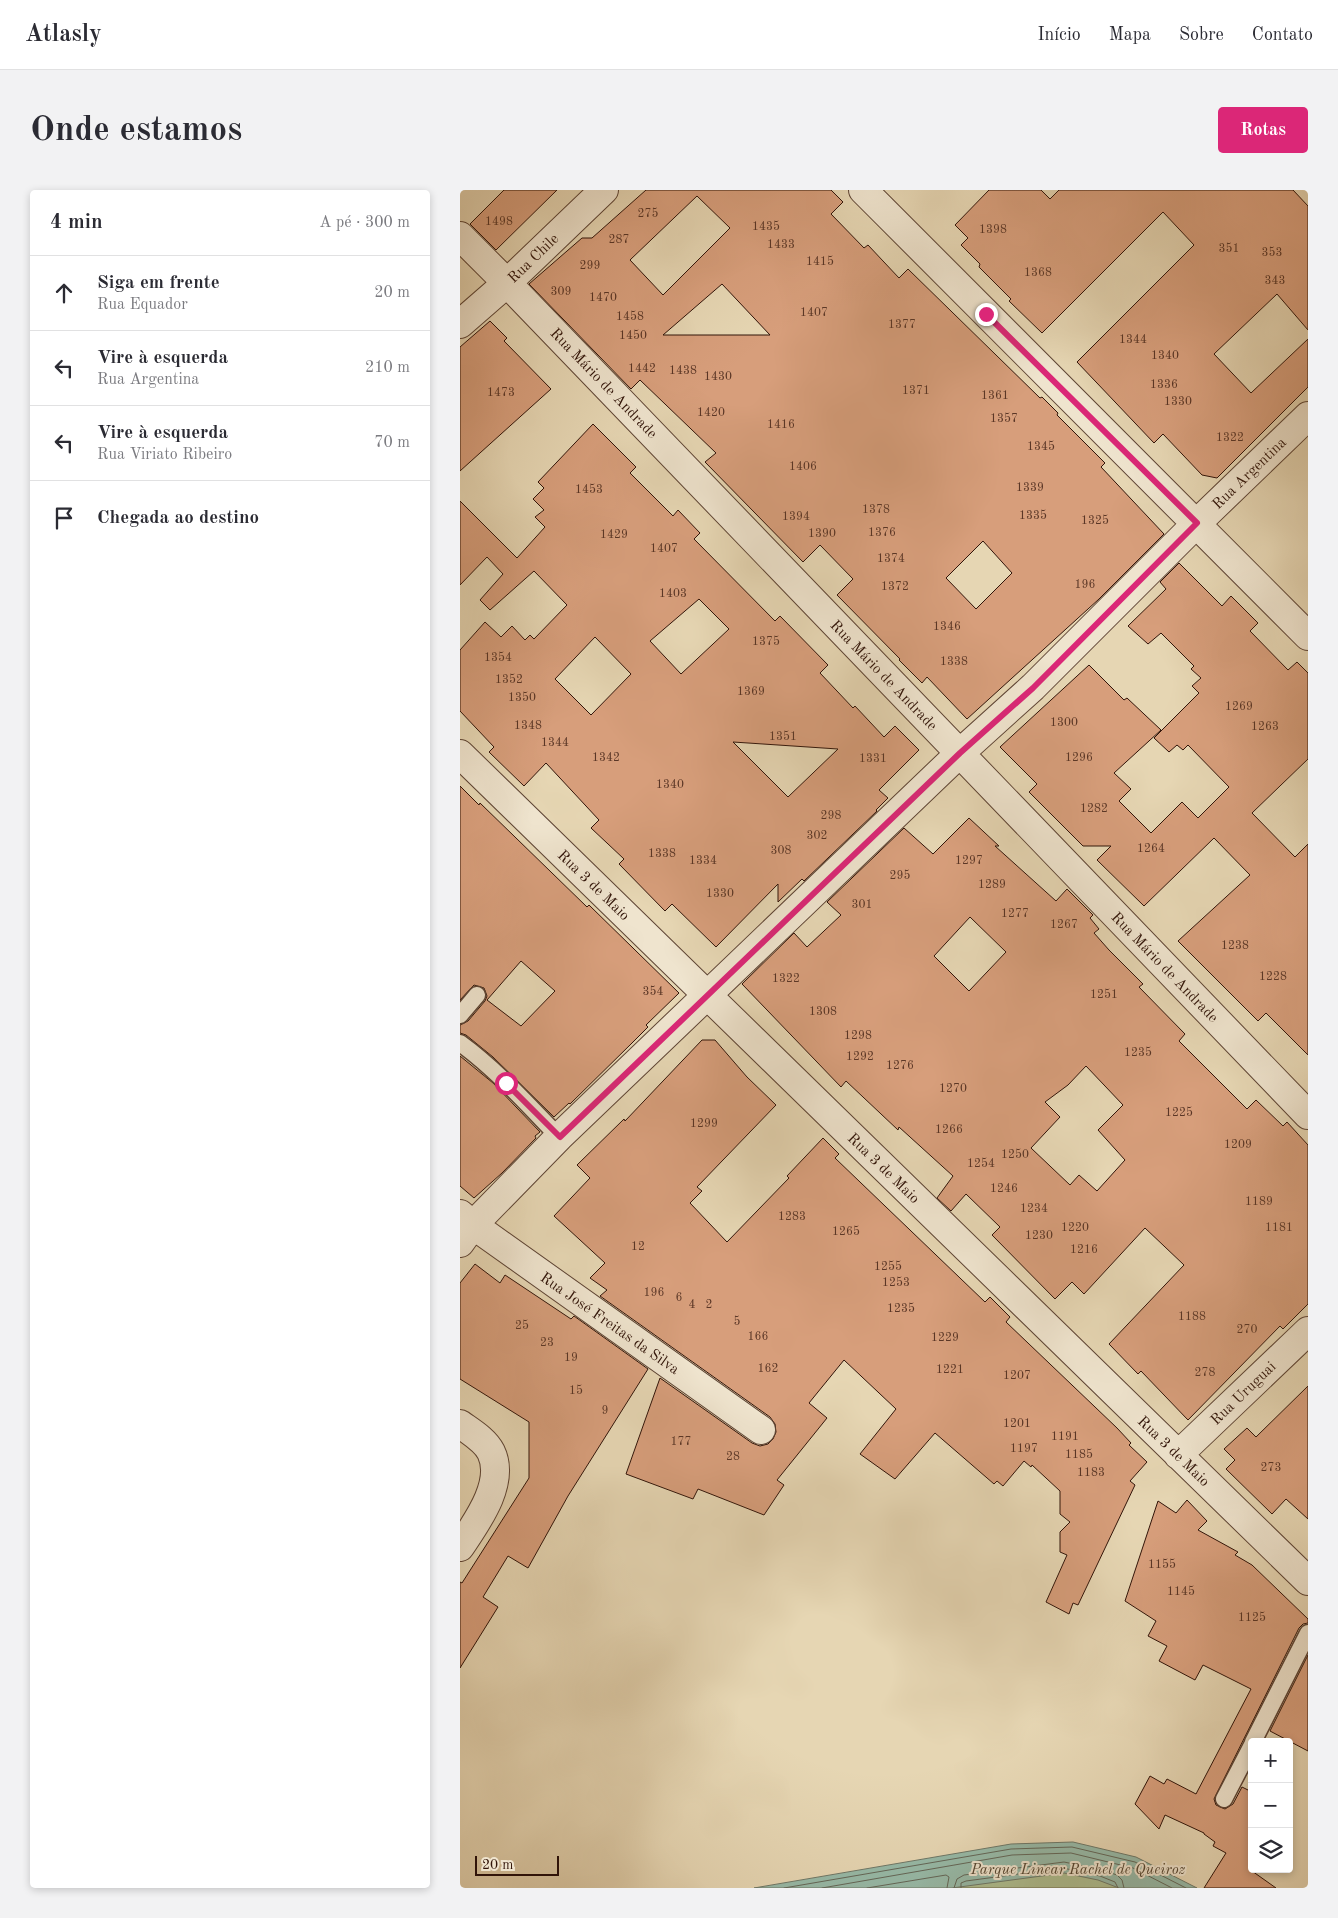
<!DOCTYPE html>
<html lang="pt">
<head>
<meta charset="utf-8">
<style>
  :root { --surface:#fff; --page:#f2f2f3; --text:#2b2b33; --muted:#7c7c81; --line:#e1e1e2; --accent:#db2777 }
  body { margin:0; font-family:"Old Standard TT",serif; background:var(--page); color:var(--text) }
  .controls { position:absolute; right:15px; bottom:15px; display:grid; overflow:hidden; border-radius:5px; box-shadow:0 2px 8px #0003 }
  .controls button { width:45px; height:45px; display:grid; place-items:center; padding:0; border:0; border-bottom:1px solid var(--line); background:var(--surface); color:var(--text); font:25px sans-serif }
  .scale { position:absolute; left:15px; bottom:12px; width:84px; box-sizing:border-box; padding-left:5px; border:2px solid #311409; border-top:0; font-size:14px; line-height:18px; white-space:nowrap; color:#311409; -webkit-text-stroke:4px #efe4ce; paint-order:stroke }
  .stop { position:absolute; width:15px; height:15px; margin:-11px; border:4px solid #db2777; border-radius:50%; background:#fff }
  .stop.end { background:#db2777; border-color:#fff; box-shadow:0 1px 5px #0008 }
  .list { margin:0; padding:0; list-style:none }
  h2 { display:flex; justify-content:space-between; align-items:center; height:65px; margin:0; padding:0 20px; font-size:21px }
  h2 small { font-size:16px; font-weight:400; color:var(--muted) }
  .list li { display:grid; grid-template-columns:32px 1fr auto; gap:15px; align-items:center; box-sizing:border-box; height:75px; padding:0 20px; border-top:1px solid var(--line) }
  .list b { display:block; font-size:19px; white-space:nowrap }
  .list p { margin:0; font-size:16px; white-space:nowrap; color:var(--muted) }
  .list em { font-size:16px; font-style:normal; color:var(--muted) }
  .icon { flex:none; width:28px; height:28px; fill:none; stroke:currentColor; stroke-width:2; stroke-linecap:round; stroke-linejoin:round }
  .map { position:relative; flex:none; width:848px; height:1698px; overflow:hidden; border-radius:5px }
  header { display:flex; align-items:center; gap:30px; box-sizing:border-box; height:70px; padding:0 25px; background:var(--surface); border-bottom:1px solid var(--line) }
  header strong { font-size:24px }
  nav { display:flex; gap:28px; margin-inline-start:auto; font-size:18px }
  .intro { display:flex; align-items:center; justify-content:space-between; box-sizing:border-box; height:120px; padding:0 30px }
  h1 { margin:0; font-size:35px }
  .button { padding:12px 22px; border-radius:5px; background:var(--accent); color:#fff; font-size:18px; font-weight:700 }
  main { display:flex; gap:30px; padding:0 30px }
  aside { flex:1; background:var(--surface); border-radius:5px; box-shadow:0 2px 8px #0003 }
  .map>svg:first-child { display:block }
  .green { fill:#aebf91; stroke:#706a4d }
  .water { fill:#97baa8; stroke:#6e7868 }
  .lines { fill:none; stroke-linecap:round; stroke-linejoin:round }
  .shore { stroke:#646758; stroke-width:1 }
  .building { fill:#d79e7b; stroke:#311409; fill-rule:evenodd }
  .service-casing { stroke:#5e4434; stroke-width:19 }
  .minor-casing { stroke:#5e4434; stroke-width:30 }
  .service { stroke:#efe4ce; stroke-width:16 }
  .minor { stroke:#efe4ce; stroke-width:28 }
  .route { stroke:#db2777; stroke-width:6 }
  .labels { text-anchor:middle; stroke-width:4; stroke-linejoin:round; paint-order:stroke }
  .number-label { font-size:12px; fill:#5a3626 }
  .street-label { font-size:15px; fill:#311409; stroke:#efe4ce }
  .park-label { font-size:15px; font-style:italic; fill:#564732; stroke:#efe4ce }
</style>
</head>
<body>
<header>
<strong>Atlasly</strong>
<nav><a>Início</a><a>Mapa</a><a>Sobre</a><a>Contato</a></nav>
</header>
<div class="intro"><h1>Onde estamos</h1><a class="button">Rotas</a></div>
<main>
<aside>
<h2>4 min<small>A pé · 300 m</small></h2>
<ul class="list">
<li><svg class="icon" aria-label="ahead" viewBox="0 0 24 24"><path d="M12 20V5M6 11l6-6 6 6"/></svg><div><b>Siga em frente</b><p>Rua Equador</p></div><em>20 m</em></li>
<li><svg class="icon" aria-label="left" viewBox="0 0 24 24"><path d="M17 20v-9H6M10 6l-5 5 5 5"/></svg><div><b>Vire à esquerda</b><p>Rua Argentina</p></div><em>210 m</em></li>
<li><svg class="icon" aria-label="left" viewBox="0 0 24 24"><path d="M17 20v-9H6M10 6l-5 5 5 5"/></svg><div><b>Vire à esquerda</b><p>Rua Viriato Ribeiro</p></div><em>70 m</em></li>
<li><svg class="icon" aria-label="arrive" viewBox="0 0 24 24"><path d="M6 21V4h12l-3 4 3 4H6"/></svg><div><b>Chegada ao destino</b></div></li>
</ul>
</aside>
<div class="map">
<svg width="848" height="1698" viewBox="0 0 848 1698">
  <rect width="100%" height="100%" fill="#e6d6b3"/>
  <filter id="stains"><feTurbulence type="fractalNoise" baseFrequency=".004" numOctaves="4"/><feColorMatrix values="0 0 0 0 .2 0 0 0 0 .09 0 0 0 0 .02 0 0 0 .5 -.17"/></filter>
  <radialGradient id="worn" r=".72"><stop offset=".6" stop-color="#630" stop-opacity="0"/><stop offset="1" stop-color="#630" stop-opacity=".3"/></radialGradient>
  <path class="green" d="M 547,1663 L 732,1698 L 346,1698 Z"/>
  <path class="water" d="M 613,1652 L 676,1667 L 737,1698 L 659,1698 L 638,1690 L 604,1683 L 492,1698 L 294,1698 L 551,1654 Z"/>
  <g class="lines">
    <path class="shore" d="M 324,1698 L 551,1659 L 612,1657 L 675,1672 L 726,1698
      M 362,1698 L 552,1665 L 611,1663 L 673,1678 L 712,1698
      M 407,1698 L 486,1685 L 489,1687 L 487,1698
      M 494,1698 L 497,1689 L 504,1685 L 604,1672 L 642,1680 L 657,1685 L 662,1690 L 664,1698
      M 501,1698 L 501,1693 L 506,1691 L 603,1678 L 640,1686 L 655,1692 L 658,1698"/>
  </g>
  <path class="building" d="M 44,0 L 97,0 L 36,60 L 10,34 Z
    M 186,0 L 371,0 L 383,12 L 371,24 L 404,58 L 408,55 L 439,88 L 448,79 L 580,208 L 582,207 L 598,223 L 597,225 L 645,273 L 641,277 L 704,344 L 639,409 L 507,529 L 467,487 L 462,493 L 439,470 L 440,469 L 377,405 L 393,389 L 360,355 L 343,372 L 245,272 L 256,263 L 180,190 L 171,199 L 69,94 L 122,48 L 132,48 ZM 237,6 L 270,38 L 203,105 L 170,70 ZM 262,94 L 310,145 L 203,145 ZM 523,351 L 552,383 L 516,419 L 486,388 Z
    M 529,0 L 581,0 L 590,9 L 599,0 L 833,0 L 848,16 L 848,140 L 817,104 L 754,164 L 791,203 L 848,149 L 848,197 L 757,288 L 742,285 L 703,244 L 694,253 L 617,172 L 734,55 L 703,22 L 582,143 L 549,111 L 551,109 L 519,77 L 520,74 L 501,55 L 508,48 L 495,35 Z
    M 30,131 L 47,148 L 44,151 L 91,199 L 0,281 L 0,157 Z
    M 133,234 L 176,277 L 170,283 L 213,326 L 218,320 L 240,343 L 234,349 L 315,431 L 320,426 L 368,475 L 360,483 L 393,518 L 395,516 L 424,547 L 435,536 L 459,560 L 419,600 L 428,608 L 416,620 L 417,621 L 344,691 L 342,689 L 318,712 L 318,694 L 256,757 L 212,714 L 205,721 L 159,674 L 164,669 L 131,638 L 139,630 L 86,573 L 64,596 L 29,562 L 34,557 L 0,521 L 0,460 L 25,432 L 41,447 L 52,436 L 65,450 L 70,445 L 74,449 L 107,415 L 74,381 L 30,420 L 20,410 L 43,384 L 27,367 L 0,395 L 0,311 L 57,368 L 85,337 L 75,327 L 84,320 L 73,309 L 84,298 L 78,292 ZM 239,409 L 269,439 L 221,484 L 190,451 ZM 135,447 L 171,484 L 131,525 L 95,489 ZM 273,552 L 378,559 L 328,607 Z
    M 719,373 L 762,416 L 771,406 L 798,433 L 790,441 L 828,480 L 837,472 L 848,483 L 848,569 L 792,623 L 835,667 L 848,654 L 848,865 L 806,823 L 798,831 L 718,751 L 790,685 L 754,648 L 684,716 L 637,670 L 651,656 L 623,656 L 569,602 L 577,594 L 540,557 L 629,475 L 664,510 L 667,508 L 701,540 L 654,583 L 671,599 L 659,611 L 691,643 L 722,612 L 738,628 L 769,597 L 728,555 L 723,560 L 717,555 L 709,562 L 694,548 L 739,503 L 732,496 L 741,488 L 731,479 L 734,476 L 701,443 L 688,454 L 668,436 L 706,399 L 700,392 Z
    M 0,596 L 19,615 L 20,613 L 127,717 L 129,715 L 219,803 L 186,835 L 188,837 L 172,853 L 110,914 L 109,913 L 94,927 L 33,867 L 6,845 L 0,843 L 0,835 L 8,831 L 25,811 L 27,806 L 24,798 L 14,795 L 0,810 ZM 61,771 L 95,801 L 61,836 L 27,810 Z
    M 509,628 L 539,656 L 535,656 L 596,711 L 607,699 L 633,725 L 630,728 L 639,739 L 634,743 L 649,760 L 683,794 L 679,797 L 725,844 L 719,851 L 787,919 L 796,910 L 823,936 L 827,932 L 848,955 L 848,1114 L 823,1139 L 820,1136 L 728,1230 L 681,1181 L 678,1184 L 649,1154 L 724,1075 L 685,1038 L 624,1104 L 612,1092 L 595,1109 L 532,1045 L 540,1037 L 506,1004 L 491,1021 L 477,1008 L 493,986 L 439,937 L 438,940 L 386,891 L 381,897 L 282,794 L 334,743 L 347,757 L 381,725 L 367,712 L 444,638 L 473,664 ZM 510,727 L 546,762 L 509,801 L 474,766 ZM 626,876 L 663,915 L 638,940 L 665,970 L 637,1001 L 619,985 L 610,995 L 571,958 L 600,927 L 585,912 L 608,895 Z
    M 242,850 L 255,850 L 287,887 L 316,915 L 237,997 L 242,1001 L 230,1013 L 267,1052 L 329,988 L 327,986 L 363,948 L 379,964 L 375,968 L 525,1112 L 530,1107 L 550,1127 L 546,1132 L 657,1238 L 671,1253 L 669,1255 L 687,1272 L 670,1291 L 675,1295 L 618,1415 L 613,1413 L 609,1424 L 586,1412 L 607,1365 L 600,1362 L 600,1342 L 610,1332 L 600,1324 L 600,1301 L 572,1275 L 571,1277 L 564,1271 L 543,1296 L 537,1291 L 534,1294 L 475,1243 L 435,1289 L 400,1264 L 436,1219 L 384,1170 L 349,1213 L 367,1228 L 317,1290 L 324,1295 L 304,1325 L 238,1299 L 233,1309 L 166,1284 L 200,1188 L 292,1253 L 300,1256 L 308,1254 L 313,1249 L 316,1242 L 315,1234 L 310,1227 L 140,1106 L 147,1100 L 130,1088 L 145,1073 L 94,1026 L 130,988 L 117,975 L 164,929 L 165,931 Z
    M 0,866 L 33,893 L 80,942 L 75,946 L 76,948 L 42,983 L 14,1008 L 0,996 Z
    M 15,1074 L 40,1093 L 45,1085 L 111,1129 L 114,1126 L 188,1179 L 108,1306 L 68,1378 L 48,1366 L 23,1407 L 38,1417 L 0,1478 L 0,1392 L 2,1393 L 69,1288 L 69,1232 L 0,1189 L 0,1093 Z
    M 848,1196 L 848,1329 L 826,1309 L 812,1324 L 766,1279 L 775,1270 L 764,1259 L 787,1238 L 796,1247 Z
    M 727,1310 L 747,1331 L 738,1340 L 778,1362 L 775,1365 L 792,1375 L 848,1429 L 848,1433 L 843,1434 L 839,1438 L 754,1609 L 756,1615 L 765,1619 L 773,1614 L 782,1597 L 792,1602 L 792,1681 L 816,1698 L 744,1698 L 766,1663 L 753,1656 L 755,1652 L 744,1644 L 744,1643 L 705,1625 L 699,1639 L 675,1614 L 690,1586 L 704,1594 L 707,1589 L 736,1604 L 791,1499 L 743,1475 L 735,1490 L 699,1471 L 707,1456 L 688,1446 L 696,1431 L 665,1411 L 698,1311 L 716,1323 Z
    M 848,1465 L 848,1561 L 810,1541 Z"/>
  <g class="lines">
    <defs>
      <path id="service" d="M 0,825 L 17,805
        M 0,853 C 37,880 68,915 99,947
        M 793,1552 L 848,1443
        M 764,1609 L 792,1555"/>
      <path id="minor" d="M 403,0 L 848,446
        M 0,46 L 47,93 L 848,925
        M 0,134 L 47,93 L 144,0
        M 0,564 L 848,1391
        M 0,1024 L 13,1035 L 301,1240
        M 0,1053 L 13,1035 L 99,947 L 500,563 L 573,497 L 737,333 L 848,226
        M 0,1234 C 11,1242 25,1250 31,1262 C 46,1293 16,1333 0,1357
        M 718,1265 L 848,1141"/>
    </defs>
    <use href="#service" class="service-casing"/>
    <use href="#minor" class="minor-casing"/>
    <use href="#service" class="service"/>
    <use href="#minor" class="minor"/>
  </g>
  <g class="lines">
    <path class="route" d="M 46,893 L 100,947 L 500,563 L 573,498 L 737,333 L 526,124"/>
  </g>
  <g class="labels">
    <g class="number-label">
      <text x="188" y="27">275</text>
      <text x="39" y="35">1498</text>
      <text x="306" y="40">1435</text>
      <text x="533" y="43">1398</text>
      <text x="159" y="53">287</text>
      <text x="321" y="58">1433</text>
      <text x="769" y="62">351</text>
      <text x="812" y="66">353</text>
      <text x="360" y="75">1415</text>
      <text x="130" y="79">299</text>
      <text x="578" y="86">1368</text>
      <text x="815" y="94">343</text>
      <text x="101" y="105">309</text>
      <text x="143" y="111">1470</text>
      <text x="354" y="126">1407</text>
      <text x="170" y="130">1458</text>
      <text x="442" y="138">1377</text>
      <text x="173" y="149">1450</text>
      <text x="673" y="153">1344</text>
      <text x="705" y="169">1340</text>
      <text x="182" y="182">1442</text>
      <text x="223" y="184">1438</text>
      <text x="258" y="190">1430</text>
      <text x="704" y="198">1336</text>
      <text x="456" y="204">1371</text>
      <text x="41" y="206">1473</text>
      <text x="535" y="209">1361</text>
      <text x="718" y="215">1330</text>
      <text x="251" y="226">1420</text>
      <text x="544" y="232">1357</text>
      <text x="321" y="238">1416</text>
      <text x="770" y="251">1322</text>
      <text x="581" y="260">1345</text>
      <text x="343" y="280">1406</text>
      <text x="570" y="301">1339</text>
      <text x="129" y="303">1453</text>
      <text x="416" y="323">1378</text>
      <text x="573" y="329">1335</text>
      <text x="336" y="330">1394</text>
      <text x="635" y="334">1325</text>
      <text x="422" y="346">1376</text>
      <text x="362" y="347">1390</text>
      <text x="154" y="348">1429</text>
      <text x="204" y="362">1407</text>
      <text x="431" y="372">1374</text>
      <text x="625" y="398">196</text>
      <text x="435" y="400">1372</text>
      <text x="213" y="407">1403</text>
      <text x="487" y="440">1346</text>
      <text x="306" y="455">1375</text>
      <text x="38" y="471">1354</text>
      <text x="494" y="475">1338</text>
      <text x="49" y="493">1352</text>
      <text x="291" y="505">1369</text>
      <text x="62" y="511">1350</text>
      <text x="779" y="520">1269</text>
      <text x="604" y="536">1300</text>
      <text x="68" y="539">1348</text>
      <text x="805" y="540">1263</text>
      <text x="323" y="550">1351</text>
      <text x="95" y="556">1344</text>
      <text x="146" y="571">1342</text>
      <text x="619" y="571">1296</text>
      <text x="413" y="572">1331</text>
      <text x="210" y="598">1340</text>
      <text x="634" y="622">1282</text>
      <text x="371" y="629">298</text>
      <text x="357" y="649">302</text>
      <text x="691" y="662">1264</text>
      <text x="321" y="664">308</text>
      <text x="202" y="667">1338</text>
      <text x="243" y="674">1334</text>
      <text x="509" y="674">1297</text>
      <text x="440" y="689">295</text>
      <text x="532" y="698">1289</text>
      <text x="260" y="707">1330</text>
      <text x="402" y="718">301</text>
      <text x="555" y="727">1277</text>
      <text x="604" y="738">1267</text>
      <text x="775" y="759">1238</text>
      <text x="813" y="790">1228</text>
      <text x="326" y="792">1322</text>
      <text x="193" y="805">354</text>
      <text x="644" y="808">1251</text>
      <text x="363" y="825">1308</text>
      <text x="398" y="849">1298</text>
      <text x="678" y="866">1235</text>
      <text x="400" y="870">1292</text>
      <text x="440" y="879">1276</text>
      <text x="493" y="902">1270</text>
      <text x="719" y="926">1225</text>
      <text x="244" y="937">1299</text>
      <text x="489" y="943">1266</text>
      <text x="778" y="958">1209</text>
      <text x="555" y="968">1250</text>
      <text x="521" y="977">1254</text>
      <text x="544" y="1002">1246</text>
      <text x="799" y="1015">1189</text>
      <text x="574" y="1022">1234</text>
      <text x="332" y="1030">1283</text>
      <text x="615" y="1041">1220</text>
      <text x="819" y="1041">1181</text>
      <text x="386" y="1045">1265</text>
      <text x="579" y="1049">1230</text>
      <text x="178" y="1060">12</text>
      <text x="624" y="1063">1216</text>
      <text x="428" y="1080">1255</text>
      <text x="436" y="1096">1253</text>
      <text x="194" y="1106">196</text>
      <text x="219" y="1111">6</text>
      <text x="232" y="1118">4</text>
      <text x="249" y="1118">2</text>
      <text x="441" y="1122">1235</text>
      <text x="732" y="1130">1188</text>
      <text x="277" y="1135">5</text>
      <text x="62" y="1139">25</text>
      <text x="787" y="1143">270</text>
      <text x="298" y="1150">166</text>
      <text x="485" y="1151">1229</text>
      <text x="87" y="1156">23</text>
      <text x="111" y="1171">19</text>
      <text x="308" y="1182">162</text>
      <text x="490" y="1183">1221</text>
      <text x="745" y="1186">278</text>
      <text x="557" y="1189">1207</text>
      <text x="116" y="1204">15</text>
      <text x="145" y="1224">9</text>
      <text x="557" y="1237">1201</text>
      <text x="605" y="1250">1191</text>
      <text x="221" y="1255">177</text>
      <text x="564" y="1262">1197</text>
      <text x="619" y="1268">1185</text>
      <text x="273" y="1270">28</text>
      <text x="811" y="1281">273</text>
      <text x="631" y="1286">1183</text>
      <text x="702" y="1378">1155</text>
      <text x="721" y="1405">1145</text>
      <text x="792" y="1431">1125</text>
    </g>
    <g class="street-label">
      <text transform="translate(73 68) rotate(-44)" y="5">Rua Chile</text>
      <text transform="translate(144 193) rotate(46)" y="5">Rua Mário de Andrade</text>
      <text transform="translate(789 283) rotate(-44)" y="5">Rua Argentina</text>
      <text transform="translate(424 485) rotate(46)" y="5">Rua Mário de Andrade</text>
      <text transform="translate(134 695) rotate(44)" y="5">Rua 3 de Maio</text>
      <text transform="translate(705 777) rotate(46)" y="5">Rua Mário de Andrade</text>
      <text transform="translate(424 978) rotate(44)" y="5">Rua 3 de Maio</text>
      <text transform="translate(150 1133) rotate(35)" y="5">Rua José Freitas da Silva</text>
      <text transform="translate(783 1203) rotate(-44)" y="5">Rua Uruguai</text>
      <text transform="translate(714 1261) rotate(44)" y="5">Rua 3 de Maio</text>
    </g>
    <g class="park-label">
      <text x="618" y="1684">Parque Linear Rachel de Queiroz</text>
    </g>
  </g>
  <rect width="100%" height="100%" filter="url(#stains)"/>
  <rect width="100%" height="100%" fill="url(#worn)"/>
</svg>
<div class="controls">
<button>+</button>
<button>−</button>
<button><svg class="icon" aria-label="layers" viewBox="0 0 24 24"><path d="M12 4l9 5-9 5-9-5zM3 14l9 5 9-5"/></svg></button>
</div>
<div class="scale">20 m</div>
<div class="stop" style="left:46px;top:893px"></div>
<div class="stop end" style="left:526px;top:124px"></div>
</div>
</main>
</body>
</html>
